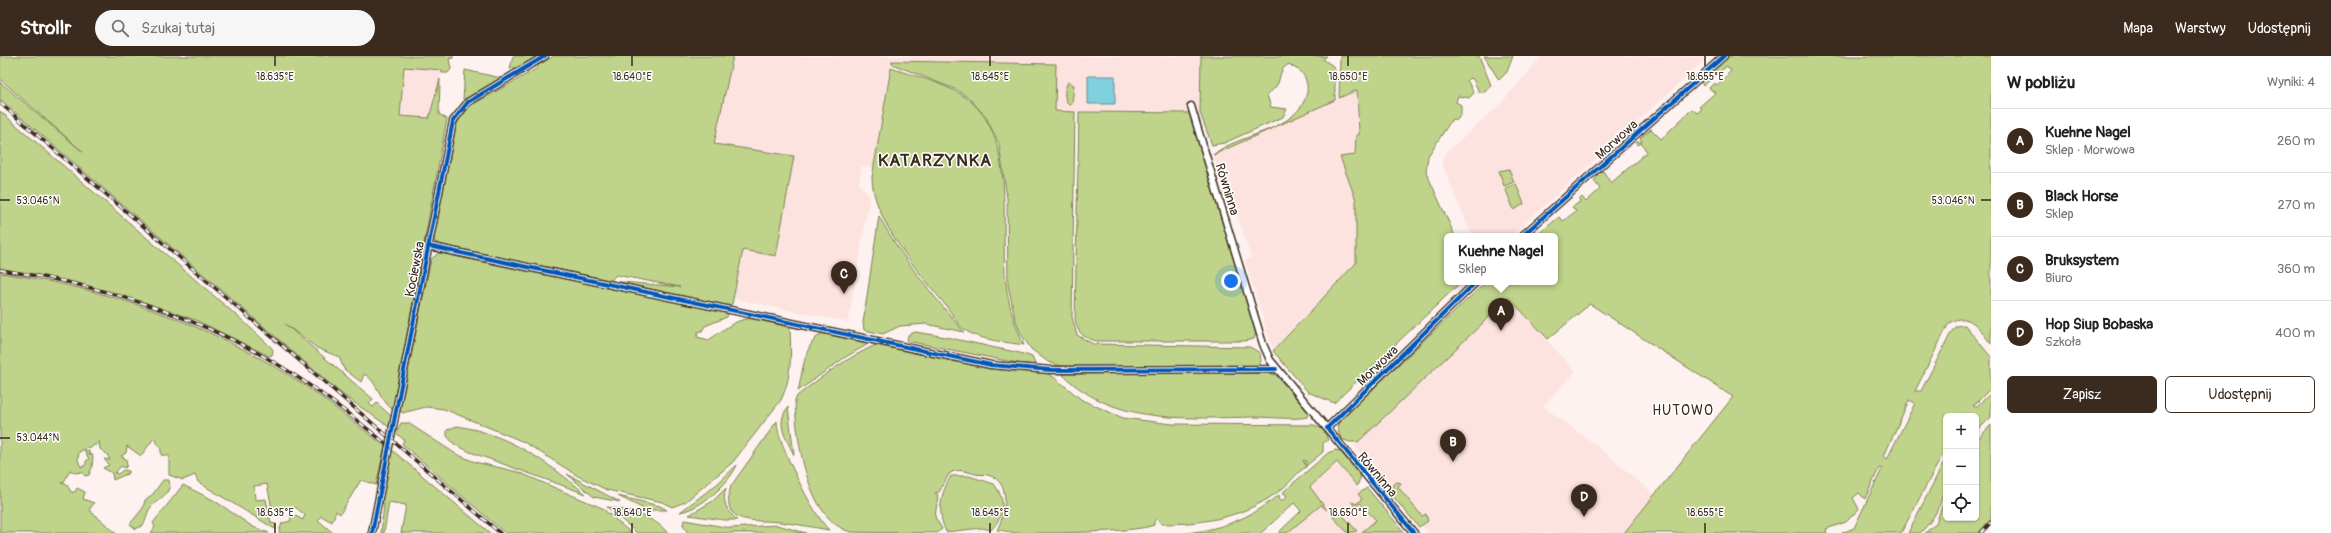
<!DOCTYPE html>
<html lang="pl">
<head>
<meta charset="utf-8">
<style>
  :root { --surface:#fff; --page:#f6f6f6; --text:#202124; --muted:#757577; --line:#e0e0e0; --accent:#3b2a1e }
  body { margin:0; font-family:Pangolin,sans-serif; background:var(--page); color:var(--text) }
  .controls { position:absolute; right:12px; bottom:12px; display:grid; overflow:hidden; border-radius:6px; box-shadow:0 1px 3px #0004 }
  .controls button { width:36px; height:36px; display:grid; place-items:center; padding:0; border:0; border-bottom:1px solid var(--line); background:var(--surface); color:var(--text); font:20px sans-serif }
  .you { position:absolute; left:1231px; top:225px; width:14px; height:14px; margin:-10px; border:3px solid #fff; border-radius:50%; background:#1a73e8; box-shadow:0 0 0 6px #1a73e833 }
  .badge { display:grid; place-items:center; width:26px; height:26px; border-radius:50%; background:var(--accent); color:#fff; font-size:13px; font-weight:700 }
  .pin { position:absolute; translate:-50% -33px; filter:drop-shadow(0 1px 2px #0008) }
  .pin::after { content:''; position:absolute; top:21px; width:14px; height:12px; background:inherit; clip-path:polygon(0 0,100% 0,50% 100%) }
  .popup { position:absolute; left:1444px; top:177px; width:114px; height:52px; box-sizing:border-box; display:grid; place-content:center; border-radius:6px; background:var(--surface); filter:drop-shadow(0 1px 3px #0005); font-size:13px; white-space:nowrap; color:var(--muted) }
  .popup b { font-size:15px; color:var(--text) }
  .popup::after { content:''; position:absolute; left:50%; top:100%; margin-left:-8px; border:8px solid transparent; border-top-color:var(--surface) }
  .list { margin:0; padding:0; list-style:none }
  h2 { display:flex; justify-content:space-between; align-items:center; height:52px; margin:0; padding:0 16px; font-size:17px }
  h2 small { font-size:13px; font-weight:400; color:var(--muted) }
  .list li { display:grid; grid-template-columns:26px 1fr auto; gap:12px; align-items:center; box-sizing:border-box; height:64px; padding:0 16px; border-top:1px solid var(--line) }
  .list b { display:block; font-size:15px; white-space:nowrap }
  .list p { margin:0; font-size:13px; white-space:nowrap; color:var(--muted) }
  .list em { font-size:13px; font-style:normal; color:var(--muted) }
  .actions { display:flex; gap:8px; padding:12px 16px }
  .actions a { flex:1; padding:9px 0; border:1px solid var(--accent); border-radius:6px; text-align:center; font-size:14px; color:var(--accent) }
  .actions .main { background:var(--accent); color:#fff }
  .icon { flex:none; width:22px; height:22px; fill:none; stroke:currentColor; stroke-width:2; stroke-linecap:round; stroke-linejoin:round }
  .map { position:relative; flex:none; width:1991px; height:477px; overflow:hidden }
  header { display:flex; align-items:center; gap:24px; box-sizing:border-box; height:56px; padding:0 20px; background:var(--accent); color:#fff }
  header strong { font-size:19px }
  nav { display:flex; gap:22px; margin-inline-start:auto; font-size:14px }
  .search { width:280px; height:36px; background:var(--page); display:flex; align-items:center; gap:10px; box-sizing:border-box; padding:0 14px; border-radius:22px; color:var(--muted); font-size:15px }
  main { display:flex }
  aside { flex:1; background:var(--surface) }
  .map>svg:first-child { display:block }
  .built { fill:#fde3e0 }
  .green { fill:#bfd48a; stroke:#7d7f54; fill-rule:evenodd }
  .water { fill:#81d0dd; stroke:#658e91 }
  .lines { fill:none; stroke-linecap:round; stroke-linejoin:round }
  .street-casing { stroke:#3b2a1e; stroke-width:9 }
  .street { stroke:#fff; stroke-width:6 }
  .rail-casing { stroke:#3b2a1e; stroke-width:3.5 }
  .rail { stroke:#fff; stroke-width:2; stroke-dasharray:6; stroke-linecap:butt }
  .cycleway-casing { stroke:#fff; stroke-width:6 }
  .cycleway { stroke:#0057b8; stroke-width:4 }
  .ticks { fill:none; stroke:#3b2a1e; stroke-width:1.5 }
  .labels { text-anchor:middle; stroke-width:3; stroke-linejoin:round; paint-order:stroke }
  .street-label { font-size:13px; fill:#3b2a1e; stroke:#fff }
  .neighbourhood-label { font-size:14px; letter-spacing:1px; fill:#3b2a1e; stroke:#fff }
  .district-label { font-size:17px; font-weight:bold; letter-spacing:1px; fill:#3b2a1e; stroke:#fff }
  .ticks-label { font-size:10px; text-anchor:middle; fill:#3b2a1e; stroke:#fff; stroke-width:3; stroke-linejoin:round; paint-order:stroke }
</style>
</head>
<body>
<header>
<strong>Strollr</strong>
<div class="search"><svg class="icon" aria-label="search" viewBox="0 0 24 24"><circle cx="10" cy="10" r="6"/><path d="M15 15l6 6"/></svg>Szukaj tutaj</div>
<nav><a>Mapa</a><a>Warstwy</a><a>Udostępnij</a></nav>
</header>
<main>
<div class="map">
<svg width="1991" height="477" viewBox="0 0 1991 477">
  <rect width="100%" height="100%" fill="#fef2f1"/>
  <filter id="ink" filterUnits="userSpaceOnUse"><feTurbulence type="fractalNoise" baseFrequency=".025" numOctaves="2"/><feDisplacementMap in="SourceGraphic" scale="8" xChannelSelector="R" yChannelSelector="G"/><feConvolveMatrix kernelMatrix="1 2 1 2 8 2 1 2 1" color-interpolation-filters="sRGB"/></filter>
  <g filter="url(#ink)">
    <path class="built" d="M 733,0 L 1201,0 L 1200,57 L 1055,56 L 1055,8 L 892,5 L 874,112 L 862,110 L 859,127 L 870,140 L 848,266 L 734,243 L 743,194 L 776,199 L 794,100 L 714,88 Z
      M 1542,0 L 1710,0 L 1511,180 L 1472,180 L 1442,108 L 1443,99 L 1500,48 Z
      M 404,10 L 443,14 L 429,62 L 400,60 Z
      M 1357,34 L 1356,207 L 1273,295 L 1245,205 L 1251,202 L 1229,133 L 1225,134 L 1213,99 Z
      M 1509,241 L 1576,316 L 1543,350 L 1595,388 L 1655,439 L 1624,477 L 1428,477 L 1354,390 Z
      M 1337,407 L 1398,477 L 1278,477 L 1301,455 L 1294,447 Z"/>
    <path class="green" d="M 0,0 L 453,0 L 453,2 L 449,3 L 451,13 L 448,17 L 442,17 L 442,14 L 404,11 L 400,60 L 429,62 L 440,23 L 439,58 L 447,63 L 393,354 C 379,343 376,323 364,318 L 361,326 L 344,313 L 339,301 L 317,292 L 285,268 L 373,343 L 369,348 L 373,351 L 377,347 L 392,361 L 389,371 L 342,338 L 0,43 L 0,26 L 83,96 L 0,23 Z
      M 513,0 L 538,0 L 521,10 L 510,13 Z
      M 554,0 L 733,0 L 714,88 L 794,100 L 776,200 L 743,194 L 732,248 L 729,250 L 548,211 L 494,201 L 450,192 L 435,186 L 434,183 L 454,76 L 462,57 L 470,50 L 538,12 L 537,10 ZM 616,219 L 680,231 L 610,225 Z
      M 1201,0 L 1327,0 L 1323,3 L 1333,10 L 1335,14 L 1335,44 L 1213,99 C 1237,77 1300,76 1307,36 C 1308,30 1306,21 1301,16 C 1298,13 1292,11 1289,8 C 1280,13 1281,18 1278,27 C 1276,32 1270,36 1267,39 L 1271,51 L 1287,53 L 1283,61 L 1224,87 L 1212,89 L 1200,57 Z
      M 1340,0 L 1479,0 L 1491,29 L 1485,36 L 1479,36 L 1473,23 L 1469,22 L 1467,24 L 1474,37 L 1469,42 L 1458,40 L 1456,46 L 1461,49 L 1461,58 L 1457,64 L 1452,63 L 1428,100 L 1426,116 L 1455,180 L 1447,180 L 1447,226 L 1461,226 L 1334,347 L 1308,336 L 1273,295 L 1356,207 L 1356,144 L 1340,101 L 1355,99 L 1356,79 L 1359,79 L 1357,34 L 1339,42 Z
      M 1484,0 L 1513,0 L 1507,16 L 1499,24 Z
      M 1727,0 L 1991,0 L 1991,288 C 1980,274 1970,254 1949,267 L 1915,335 L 1921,335 L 1952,275 L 1956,270 L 1965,269 L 1991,301 L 1991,332 L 1973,350 L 1977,350 L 1991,337 L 1991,361 L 1976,376 L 1976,360 L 1961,358 L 1960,360 L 1946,360 L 1946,399 L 1943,398 L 1901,477 L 1842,477 L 1854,472 L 1882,413 L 1879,412 L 1865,443 L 1859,437 L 1853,442 L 1859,453 L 1846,466 L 1826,473 L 1827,477 L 1624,477 L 1733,341 L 1590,248 L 1548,283 L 1509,242 L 1358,386 L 1350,386 L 1341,383 L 1337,371 L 1342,362 L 1486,226 L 1555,226 L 1555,180 L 1536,180 L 1559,161 L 1563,165 L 1576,155 L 1572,151 L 1580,146 L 1579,144 L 1582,141 L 1586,146 L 1600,133 L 1594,125 L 1599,116 L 1603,115 L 1611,127 L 1647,96 L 1641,87 L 1638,89 L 1635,86 L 1642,86 L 1640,82 L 1651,73 L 1661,83 L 1692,53 L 1697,57 L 1702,53 L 1699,51 L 1715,37 L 1709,32 L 1714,27 L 1717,29 L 1731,15 L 1727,10 L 1703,30 L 1700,24 ZM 1909,344 L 1915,347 L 1887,403 L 1884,400 Z
      M 892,5 L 1056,8 L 1055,55 L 1075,56 L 1072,261 L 1077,279 L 1093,288 L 1250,291 L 1260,297 L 1261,306 L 1256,310 L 1068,312 L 1048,306 L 1031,293 L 1021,278 L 1015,262 L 1008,229 L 1007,142 L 999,88 L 986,61 L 969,42 L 957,34 L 892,8 Z
      M 891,12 C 914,20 941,26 962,39 C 1022,77 997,176 1007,235 C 1010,253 1016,272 1024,289 C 1006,286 985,285 968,276 C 960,272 952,258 947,251 C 920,218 872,164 872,121 Z
      M 465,14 L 501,22 L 463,44 Z
      M 1068,26 L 1074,29 L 1072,48 L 1069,49 C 1063,42 1064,34 1068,26 Z
      M 0,55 L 243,265 L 270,290 L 273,294 L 272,299 L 269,300 L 196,264 L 85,229 L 0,212 Z
      M 1079,56 L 1192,57 L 1256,276 L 1254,283 L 1244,285 L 1097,285 C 1083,282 1077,277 1075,262 Z
      M 1509,113 L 1514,126 L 1504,130 L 1499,115 Z
      M 1516,128 L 1524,148 L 1514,154 L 1505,132 Z
      M 879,160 C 902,203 933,239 964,276 L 926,268 L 900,270 L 883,278 L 864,274 L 863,267 Z
      M 439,197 L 725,256 L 728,258 L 727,261 L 705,270 L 702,275 L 698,276 L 697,281 L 709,284 C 745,257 747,259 790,272 C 791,298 792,321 781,344 L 733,406 L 685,446 L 672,451 L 662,446 L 607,434 L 578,420 L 524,386 L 444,353 L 426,351 L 402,357 L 400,353 L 431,203 Z
      M 0,217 C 103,231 207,267 295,323 C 326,343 355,368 385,390 L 376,429 L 361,424 L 340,458 L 336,455 L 332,466 L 321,460 L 318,464 L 333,477 L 281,477 L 279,476 L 282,467 L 291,465 L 290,457 L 303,464 L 305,459 L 295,451 L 289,455 L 283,451 L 272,453 L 267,428 L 254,430 L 255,444 L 266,443 L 271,467 L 276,468 L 275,473 L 198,426 L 195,419 L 183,424 L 169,419 L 169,400 L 161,399 L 161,393 L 154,382 L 141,400 L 127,390 L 126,397 L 121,400 L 126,403 L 127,410 L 125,412 L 121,410 L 115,417 L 118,418 L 123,414 L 129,415 L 129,417 L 113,424 L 112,417 L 103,412 L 109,409 L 104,403 L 110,404 L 107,398 L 100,393 L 99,385 L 97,389 L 94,389 L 91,392 L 88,391 L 79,396 L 78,404 L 81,411 L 86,409 L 86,405 L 89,403 L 84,394 L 89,395 L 89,398 L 93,399 L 92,411 L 89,419 L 85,420 L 82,416 L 75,417 L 70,414 L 64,426 L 61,427 L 67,429 L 71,436 L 75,436 L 77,432 L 85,436 L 83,443 L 94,447 L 89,454 L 116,477 L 0,477 Z
      M 825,276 L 870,287 L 844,302 L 798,335 C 803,316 804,284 825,276 Z
      M 915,276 C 940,279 963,285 987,290 C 1003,294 1017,295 1032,301 L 1035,308 L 1032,310 L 907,285 L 908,279 Z
      M 878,288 L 1010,312 L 1045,316 L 1055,322 L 1082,344 L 1123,362 L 1172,368 L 1314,369 L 1324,374 L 1328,384 L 1323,387 L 1323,396 L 1306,410 L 1306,405 L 1303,404 L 1306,411 C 1296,417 1291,426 1283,432 C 1247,461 1205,468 1161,468 L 1157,462 L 1154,465 L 1154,469 C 1134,477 1045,477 1018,477 C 1011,477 1004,474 997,474 C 1005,459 1013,426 988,419 C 984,418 980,419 976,418 C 966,416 958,411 949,418 L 939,436 L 935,437 L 938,439 L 935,461 L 942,473 L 937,477 C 913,476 873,477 851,476 C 807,465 796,382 795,344 L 797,340 C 822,320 848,301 878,288 Z
      M 1259,316 L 1276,319 L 1308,356 L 1307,361 C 1297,364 1267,361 1255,361 C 1187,362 1115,370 1062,318 Z
      M 788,351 L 794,399 C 786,382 775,368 788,351 Z
      M 777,365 C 776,385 814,460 829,474 C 812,471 796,468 780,466 C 755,463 719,471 731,430 Z
      M 401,367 L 408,367 L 456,398 L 475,406 L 518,416 L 602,452 L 631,477 L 505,477 L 402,388 L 404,384 L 396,377 Z
      M 1991,369 L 1991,463 L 1978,477 L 1925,477 L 1936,467 L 1946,439 L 1946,462 L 1976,462 L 1976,385 Z
      M 457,370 C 509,378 547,406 586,438 L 470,396 L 454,388 L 447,380 L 447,374 Z
      M 392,394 L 490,477 L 401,477 L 406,449 L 389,446 L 384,477 L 381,477 L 384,448 L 381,447 Z
      M 1335,394 L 1340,395 L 1361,420 L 1357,430 L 1337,406 L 1310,431 L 1327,454 L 1321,449 L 1287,477 L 1278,477 L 1301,455 L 1294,447 L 1261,477 L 1187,477 C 1225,472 1248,463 1279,439 L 1280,444 L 1283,444 L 1287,441 L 1286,438 L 1282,437 L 1328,397 Z
      M 1946,402 C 1946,433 1943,455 1920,477 L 1908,477 Z
      M 737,409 C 729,428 700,453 680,456 L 717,428 Z
      M 567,418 L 620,446 L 594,441 Z
      M 951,420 L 969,420 L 994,428 C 1006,444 1005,459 991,474 L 982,472 L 946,476 C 937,456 940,438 951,420 Z
      M 163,424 L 169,424 C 173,440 155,443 149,454 C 146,459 147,464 143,469 L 136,473 L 130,468 L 143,452 L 145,444 L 153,438 Z
      M 1398,426 L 1401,427 L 1398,431 L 1422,460 L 1426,458 L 1428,465 L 1419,471 L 1389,436 L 1394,427 Z
      M 183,429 L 215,445 L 253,471 L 269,477 L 151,477 L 155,471 L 153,467 Z
      M 726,432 C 722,446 726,454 737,464 L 724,464 L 689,459 L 713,445 Z
      M 1367,432 L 1404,476 L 1362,476 L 1376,464 L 1360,447 L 1355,451 L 1351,445 L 1356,448 L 1362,443 L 1358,438 Z
      M 618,440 L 660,450 L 667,454 L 646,454 Z
      M 607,451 C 628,454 654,460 668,477 L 637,477 Z
      M 1339,455 L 1357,475 L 1348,477 L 1332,460 Z
      M 684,464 L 731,472 L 777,469 L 806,477 L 688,477 L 683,469 Z"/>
    <path class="water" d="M 1088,20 L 1115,20 L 1115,48 L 1088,48 Z"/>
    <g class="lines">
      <defs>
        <path id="street" d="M 1191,50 L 1263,288 L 1270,304 L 1414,477
          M 1522,180 L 1724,0
          M 428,190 L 991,309 L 1051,314 L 1276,313
          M 1327,372 L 1476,226
          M 372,477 L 453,65 L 468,46 L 545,0"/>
      </defs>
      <use href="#street" class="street-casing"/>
      <use href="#street" class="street"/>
      <defs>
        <path id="rail" d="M 0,47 L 500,477
          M 0,214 C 97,227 198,260 282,311 C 320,335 356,363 391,392
          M 1981,477 L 1991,466"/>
      </defs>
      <use href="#rail" class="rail-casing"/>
      <use href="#rail" class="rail"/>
      <defs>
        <path id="cycleway" d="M 1522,180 L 1724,0
          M 428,190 L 991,309 L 1051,314 L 1276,313
          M 372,477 L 453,65 L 468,46 L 545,0
          M 1414,477 L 1327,372 L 1476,226"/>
      </defs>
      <use href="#cycleway" class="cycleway-casing"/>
      <use href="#cycleway" class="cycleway"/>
    </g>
  </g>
  <path class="ticks" d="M 275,0 L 275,10M 632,0 L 632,10M 990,0 L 990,10M 1348,0 L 1348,10M 1705,0 L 1705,10M 0,144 L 10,144M 1981,144 L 1991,144M 0,382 L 10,382M 275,467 L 275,477M 632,467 L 632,477M 990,467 L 990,477M 1348,467 L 1348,477M 1705,467 L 1705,477"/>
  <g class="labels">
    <g class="street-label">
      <text transform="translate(1616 83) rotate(-42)" y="5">Morwowa</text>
      <text transform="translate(1228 133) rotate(73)" y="5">Równinna</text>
      <text transform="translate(414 213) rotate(-79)" y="5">Kociewska</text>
      <text transform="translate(1377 309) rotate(-44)" y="5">Morwowa</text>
      <text transform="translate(1378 418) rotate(50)" y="5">Równinna</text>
    </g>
    <g class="neighbourhood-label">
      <text x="1683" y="359">HUTOWO</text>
    </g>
    <g class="district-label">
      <text x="935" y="110">KATARZYNKA</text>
    </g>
  </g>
  <g class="ticks-label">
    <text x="275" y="24">18.635°E</text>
    <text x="632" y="24">18.640°E</text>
    <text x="990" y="24">18.645°E</text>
    <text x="1348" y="24">18.650°E</text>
    <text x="1705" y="24">18.655°E</text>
    <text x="38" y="148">53.046°N</text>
    <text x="1953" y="148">53.046°N</text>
    <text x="38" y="385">53.044°N</text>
    <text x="275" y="460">18.635°E</text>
    <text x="632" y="460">18.640°E</text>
    <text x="990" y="460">18.645°E</text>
    <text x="1348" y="460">18.650°E</text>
    <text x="1705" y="460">18.655°E</text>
  </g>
</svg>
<div class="controls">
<button>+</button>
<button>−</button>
<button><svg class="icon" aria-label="locate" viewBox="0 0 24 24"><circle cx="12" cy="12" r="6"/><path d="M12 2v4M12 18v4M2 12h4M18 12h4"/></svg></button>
</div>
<div class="you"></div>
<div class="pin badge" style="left:1501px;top:275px">A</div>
<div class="popup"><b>Kuehne Nagel</b>Sklep</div>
<div class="pin badge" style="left:1453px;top:406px">B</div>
<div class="pin badge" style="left:844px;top:238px">C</div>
<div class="pin badge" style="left:1584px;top:461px">D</div>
</div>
<aside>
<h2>W pobliżu<small>Wyniki: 4</small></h2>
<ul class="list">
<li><span class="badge">A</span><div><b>Kuehne Nagel</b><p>Sklep · Morwowa</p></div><em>260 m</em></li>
<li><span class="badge">B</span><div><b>Black Horse</b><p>Sklep</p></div><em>270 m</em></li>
<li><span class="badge">C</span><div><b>Bruksystem</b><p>Biuro</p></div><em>360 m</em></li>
<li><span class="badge">D</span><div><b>Hop Siup Bobaska</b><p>Szkoła</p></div><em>400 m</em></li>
</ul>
<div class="actions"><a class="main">Zapisz</a><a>Udostępnij</a></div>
</aside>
</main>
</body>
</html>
